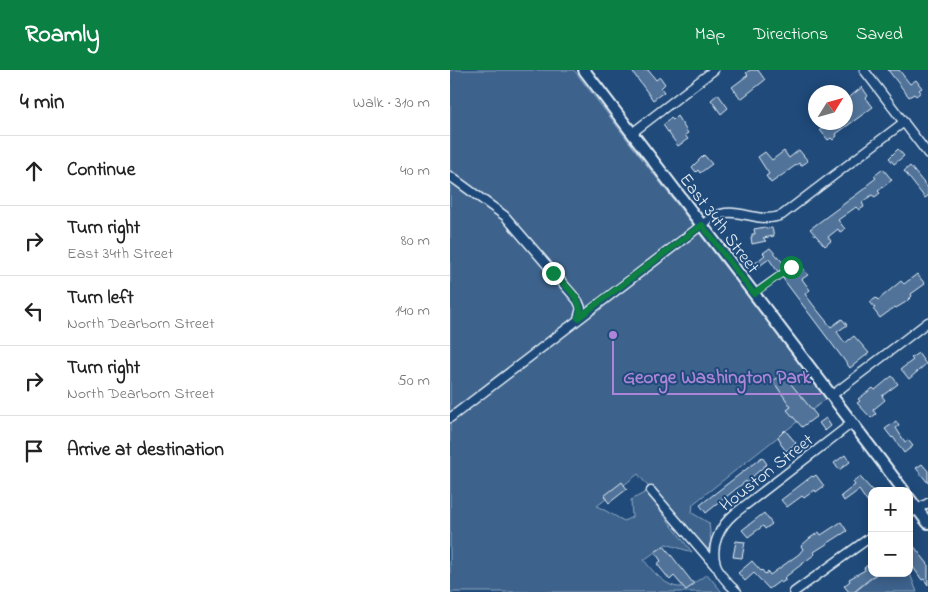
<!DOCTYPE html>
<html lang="en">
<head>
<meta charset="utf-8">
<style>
  :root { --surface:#fff; --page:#f2f2f2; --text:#222; --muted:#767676; --line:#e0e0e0; --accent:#0b8043 }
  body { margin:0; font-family:"Indie Flower",sans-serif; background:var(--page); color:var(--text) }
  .controls { position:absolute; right:15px; bottom:15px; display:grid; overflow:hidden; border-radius:10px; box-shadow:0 2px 12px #0003 }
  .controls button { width:45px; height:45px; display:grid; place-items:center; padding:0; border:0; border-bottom:1px solid var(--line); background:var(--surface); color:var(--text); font:25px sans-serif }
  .compass { position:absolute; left:358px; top:15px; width:45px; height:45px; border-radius:50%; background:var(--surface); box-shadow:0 2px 12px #0003; rotate:53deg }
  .stop { position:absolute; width:15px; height:15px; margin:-11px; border:4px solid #0b8043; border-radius:50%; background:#fff }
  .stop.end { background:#0b8043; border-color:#fff; box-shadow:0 1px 5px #0008 }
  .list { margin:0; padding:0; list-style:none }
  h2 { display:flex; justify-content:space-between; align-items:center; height:65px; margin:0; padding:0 20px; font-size:21px }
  h2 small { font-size:16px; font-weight:400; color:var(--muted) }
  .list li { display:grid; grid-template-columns:32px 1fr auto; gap:15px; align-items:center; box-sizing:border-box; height:70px; padding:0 20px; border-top:1px solid var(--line) }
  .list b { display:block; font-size:19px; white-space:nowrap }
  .list p { margin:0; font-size:16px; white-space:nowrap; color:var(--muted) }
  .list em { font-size:16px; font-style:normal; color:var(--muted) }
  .icon { flex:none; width:28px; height:28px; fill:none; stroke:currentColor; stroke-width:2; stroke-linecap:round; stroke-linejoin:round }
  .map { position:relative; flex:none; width:478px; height:522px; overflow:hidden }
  header { display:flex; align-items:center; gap:30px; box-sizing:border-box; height:70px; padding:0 25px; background:var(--accent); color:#fff }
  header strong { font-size:24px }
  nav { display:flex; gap:28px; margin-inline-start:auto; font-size:18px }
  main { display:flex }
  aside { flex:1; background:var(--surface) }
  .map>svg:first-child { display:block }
  .green { fill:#3c628c; stroke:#92aac2 }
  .building { fill:#517399; stroke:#e8f1f8 }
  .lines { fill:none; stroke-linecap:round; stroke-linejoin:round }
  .service-casing { stroke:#e8f1f8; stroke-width:8 }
  .minor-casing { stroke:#e8f1f8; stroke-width:11 }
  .secondary-casing { stroke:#e8f1f8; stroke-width:14 }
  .service { stroke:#1f4a7a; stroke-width:4 }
  .minor { stroke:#1f4a7a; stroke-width:8 }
  .secondary { stroke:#1f4a7a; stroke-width:10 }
  .route { stroke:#0b8043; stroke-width:6 }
  .labels { text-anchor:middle; stroke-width:4; stroke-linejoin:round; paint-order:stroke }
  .street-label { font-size:18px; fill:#e8f1f8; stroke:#1f4a7a }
  .leader { fill:none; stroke:#ac85d9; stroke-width:2 }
  .callout-dot { fill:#ac85d9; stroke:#1f4a7a; stroke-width:2 }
  .callout-label { font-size:19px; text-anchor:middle; font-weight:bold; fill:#ac85d9; stroke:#1f4a7a; stroke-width:4; stroke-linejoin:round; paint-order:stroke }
</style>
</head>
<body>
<header>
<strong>Roamly</strong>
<nav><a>Map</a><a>Directions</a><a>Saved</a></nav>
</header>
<main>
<aside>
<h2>4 min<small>Walk · 310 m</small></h2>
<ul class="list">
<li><svg class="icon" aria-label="ahead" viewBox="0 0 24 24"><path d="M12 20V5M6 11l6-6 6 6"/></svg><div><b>Continue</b></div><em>40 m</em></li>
<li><svg class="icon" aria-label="right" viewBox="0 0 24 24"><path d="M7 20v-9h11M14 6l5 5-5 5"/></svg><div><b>Turn right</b><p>East 34th Street</p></div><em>80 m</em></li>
<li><svg class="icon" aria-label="left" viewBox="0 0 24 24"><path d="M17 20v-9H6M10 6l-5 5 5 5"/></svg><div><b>Turn left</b><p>North Dearborn Street</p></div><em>140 m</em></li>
<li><svg class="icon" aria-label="right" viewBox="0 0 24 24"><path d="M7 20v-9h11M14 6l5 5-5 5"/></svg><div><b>Turn right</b><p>North Dearborn Street</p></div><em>50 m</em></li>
<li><svg class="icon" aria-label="arrive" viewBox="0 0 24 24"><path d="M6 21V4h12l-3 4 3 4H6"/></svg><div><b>Arrive at destination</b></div></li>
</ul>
</aside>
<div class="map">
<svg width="478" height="522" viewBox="0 0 478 522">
  <rect width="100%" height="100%" fill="#1f4a7a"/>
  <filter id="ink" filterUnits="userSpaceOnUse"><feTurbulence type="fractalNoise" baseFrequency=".02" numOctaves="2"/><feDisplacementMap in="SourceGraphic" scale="10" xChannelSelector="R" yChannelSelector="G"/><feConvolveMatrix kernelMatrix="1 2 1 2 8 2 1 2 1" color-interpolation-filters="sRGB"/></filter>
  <g filter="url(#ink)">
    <path class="green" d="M 0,0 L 124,0 L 376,329 L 243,434 L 242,443 L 259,453 L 261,471 L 256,487 L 188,404 L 147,436 L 174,451 L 182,447 L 181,430 L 196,422 L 242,482 L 216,474 L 194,490 C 203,502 220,522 236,516 C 244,514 251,508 257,504 L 272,522 L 0,522 Z
      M 459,501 L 467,522 L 405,522 L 428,503 L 459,503 Z"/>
    <path class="building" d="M 181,0 L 198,0 L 206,10 L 210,7 L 215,14 L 211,18 L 214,22 L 203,30 Z
      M 300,0 L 308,0 L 315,10 L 291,29 L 282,17 L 298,5 L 296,3 Z
      M 438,0 L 449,0 L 460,14 L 466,10 L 472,18 L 469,20 L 471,22 L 466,26 L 464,24 L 459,27 Z
      M 412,17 L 418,26 L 416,28 L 423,37 L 386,64 L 387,66 L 383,70 L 381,68 L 378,70 L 370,60 L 378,54 L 380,57 L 386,52 L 396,52 L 396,30 Z
      M 268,24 L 278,38 L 271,44 L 261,30 Z
      M 227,46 L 238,63 L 235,65 L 238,69 L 228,76 L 213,55 L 221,48 L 223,50 Z
      M 448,79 L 454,86 L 444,94 L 439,88 Z
      M 349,80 L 358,91 L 351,96 L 349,93 L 321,113 L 316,106 L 319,104 L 308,87 L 315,82 L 322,90 L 334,81 L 339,88 Z
      M 254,85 L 262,94 L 250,103 L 248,100 L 246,102 L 242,97 Z
      M 460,96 L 478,118 L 478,126 L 475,128 L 454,101 Z
      M 433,99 L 442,110 L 428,121 L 430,123 L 425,127 L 422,125 L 412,132 L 414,137 L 409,140 L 406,137 L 388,150 L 395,159 L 390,162 L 388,159 L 378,167 L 381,171 L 375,176 L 360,159 L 418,116 L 417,115 L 426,108 L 424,106 Z
      M 315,157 L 316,159 L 322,158 L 324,166 L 313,168 L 316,171 L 302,174 L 301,167 L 302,167 L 302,164 L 305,164 L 304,159 Z
      M 320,178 L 336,196 L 328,202 L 319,189 L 308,197 L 305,193 L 315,185 L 313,183 Z
      M 353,198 L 358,205 L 352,209 L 360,220 L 355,224 L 364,236 L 381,257 L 392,249 L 397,255 L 387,262 L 395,273 L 404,266 L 419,283 L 400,298 L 334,210 L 333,208 L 341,202 L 342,204 L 344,202 L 345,204 Z
      M 467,204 L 475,214 L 461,224 L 462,226 L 456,232 L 446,238 L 445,237 L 430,248 L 423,239 L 425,238 L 420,232 L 426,228 L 428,230 L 451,211 L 454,214 Z
      M 468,283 L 476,294 L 459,309 L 451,299 L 463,290 L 461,288 Z
      M 333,304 L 367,346 L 352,357 L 337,340 L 341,337 L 323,311 Z
      M 442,306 L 448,314 L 432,326 L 435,330 L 423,340 L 426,344 L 421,348 L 407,333 L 410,331 L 408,329 L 423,318 L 425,320 Z
      M 376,348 L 381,356 L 375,361 L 369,353 Z
      M 446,351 L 449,356 L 446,358 L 455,372 L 458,370 L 463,376 L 454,383 L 443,367 L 442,368 L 435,359 Z
      M 335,360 L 346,373 L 336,381 L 330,373 L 331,372 L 328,367 Z
      M 395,385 L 400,392 L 389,400 L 384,393 Z
      M 312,387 L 317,394 L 302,407 L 303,409 L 297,413 L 296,411 L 256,443 L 250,435 Z
      M 472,394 L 478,401 L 478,413 L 466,398 Z
      M 366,405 L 374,416 L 366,422 L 365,420 L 354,428 L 352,426 L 337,437 L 331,430 L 362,406 L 363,407 Z
      M 410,407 L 422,420 L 422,439 L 409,420 L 394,431 L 391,426 L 405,415 L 403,412 Z
      M 172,412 L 177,419 L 159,433 L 154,426 Z
      M 314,443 L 322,454 L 315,459 L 313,456 L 298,467 L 292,460 Z
      M 391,452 L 397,461 L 364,482 L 365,484 L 334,508 L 336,510 L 331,513 L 330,511 L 319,519 L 304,503 L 295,511 L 288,503 L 302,491 L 311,501 L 312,500 L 315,504 L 318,502 L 320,505 L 349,484 L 353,479 L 351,476 L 360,468 L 369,462 L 371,465 Z
      M 459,470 L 478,494 L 478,515 L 474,509 L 472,510 L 459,491 Z
      M 286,471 L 295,472 L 292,488 L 283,487 Z
      M 214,476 L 243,513 L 243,515 L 236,520 L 224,506 L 220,510 L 207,494 L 211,491 L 205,482 Z
      M 419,494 L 422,498 L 422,503 L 427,503 L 404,522 L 399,522 L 394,516 L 400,511 L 399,509 L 415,500 L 414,498 Z"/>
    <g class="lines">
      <defs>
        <path id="service" d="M 306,222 L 341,197"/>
        <path id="minor" d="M 414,0 L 478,84
          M 182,63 L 264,0
          M 0,106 L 55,146 L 128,231 L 131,238 L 128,249
          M 381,326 L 478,252
          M 0,348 L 261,148 C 287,133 306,156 332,145 L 454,52
          M 201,421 L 266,497
          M 459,444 L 478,433
          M 287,522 C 279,515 269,504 266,494 C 260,476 270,456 284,444 L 402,353
          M 344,522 L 422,466"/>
        <path id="secondary" d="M 134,0 L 454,421
          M 459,428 L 478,453"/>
      </defs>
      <use href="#service" class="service-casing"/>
      <use href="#minor" class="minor-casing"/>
      <use href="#secondary" class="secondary-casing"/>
      <use href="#service" class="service"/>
      <use href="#minor" class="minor"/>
      <use href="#secondary" class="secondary"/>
    </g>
  </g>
  <g class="lines" filter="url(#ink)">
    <path class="route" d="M 103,203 C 114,215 137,231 128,248 L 252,155 L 304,224 L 341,197"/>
  </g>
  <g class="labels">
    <g class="street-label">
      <text transform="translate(270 153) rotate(53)" y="6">East 34th Street</text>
      <text transform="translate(316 402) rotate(-38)" y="6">Houston Street</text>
    </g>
  </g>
  <path class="leader" d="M163 265L163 324H371"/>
  <circle class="callout-dot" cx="163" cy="265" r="5"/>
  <g class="callout-label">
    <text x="267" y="313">George Washington Park</text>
  </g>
</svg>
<div class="controls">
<button>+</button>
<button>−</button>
</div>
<svg class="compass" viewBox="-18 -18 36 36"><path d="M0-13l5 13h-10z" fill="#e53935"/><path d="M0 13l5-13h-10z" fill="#767676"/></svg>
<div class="stop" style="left:341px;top:197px"></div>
<div class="stop end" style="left:103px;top:203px"></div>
</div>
</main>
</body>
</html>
